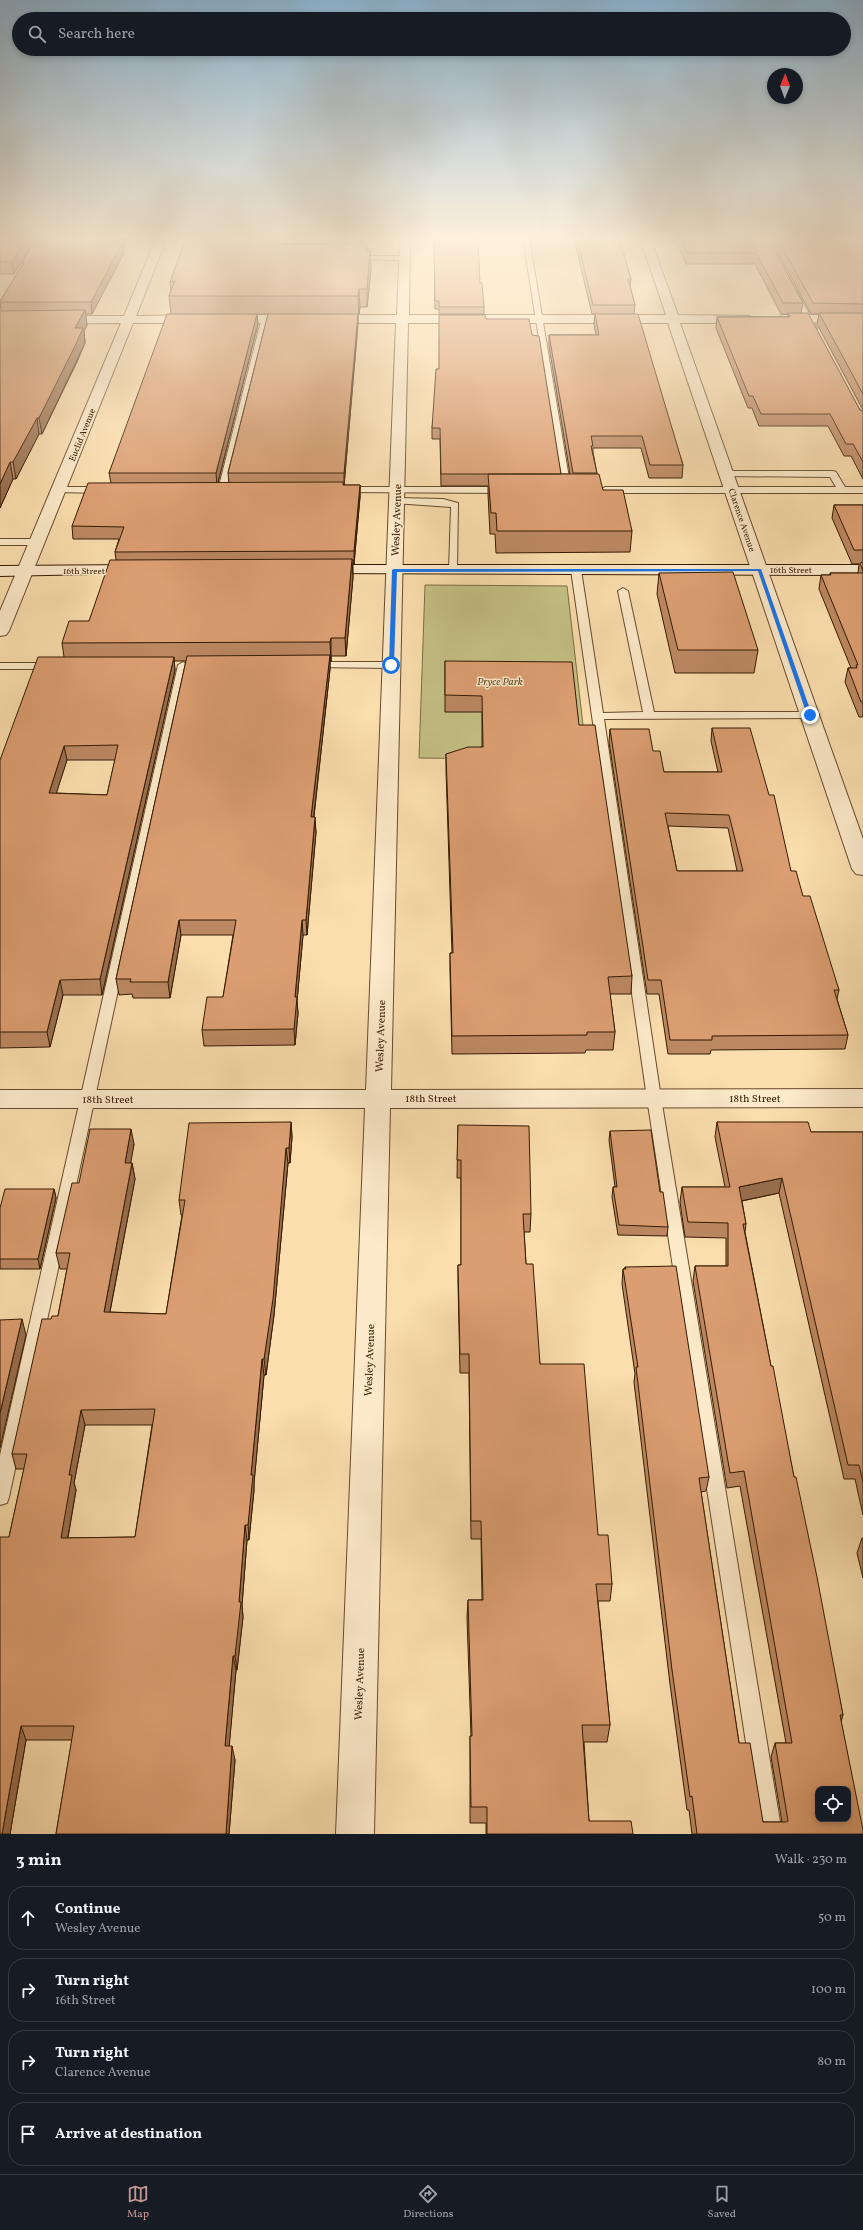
<!DOCTYPE html>
<html lang="en">
<head>
<meta charset="utf-8">
<style>
  :root { --surface:#171b24; --page:#20242c; --text:#f1f3f6; --muted:#9ea1a6; --line:#363941; --accent:#c59692 }
  body { margin:0; font-family:Vollkorn,serif; background:var(--page); color:var(--text) }
  .controls { position:absolute; right:12px; bottom:12px; display:grid; overflow:hidden; border-radius:8px; box-shadow:0 2px 6px #0003 }
  .controls button { width:36px; height:36px; display:grid; place-items:center; padding:0; border:0; border-bottom:1px solid var(--line); background:var(--surface); color:var(--text); font:20px sans-serif }
  .compass { position:absolute; left:767px; top:68px; width:36px; height:36px; border-radius:50%; background:var(--surface); box-shadow:0 2px 6px #0003; rotate:1deg }
  .stop { position:absolute; width:12px; height:12px; margin:-9px; border:3px solid #1a73e8; border-radius:50%; background:#fff }
  .stop.end { background:#1a73e8; border-color:#fff; box-shadow:0 1px 4px #0008 }
  .list { margin:0; padding:0; list-style:none }
  h2 { display:flex; justify-content:space-between; align-items:center; height:52px; margin:0; padding:0 16px; font-size:17px }
  h2 small { font-size:13px; font-weight:400; color:var(--muted) }
  .list li { display:grid; grid-template-columns:26px 1fr auto; gap:12px; align-items:center; box-sizing:border-box; height:64px; margin:0 8px 8px; padding:0 8px; border:1px solid var(--line); border-radius:16px }
  .list b { display:block; font-size:15px; white-space:nowrap }
  .list p { margin:0; font-size:13px; white-space:nowrap; color:var(--muted) }
  .list em { font-size:13px; font-style:normal; color:var(--muted) }
  .icon { flex:none; width:22px; height:22px; fill:none; stroke:currentColor; stroke-width:2; stroke-linecap:round; stroke-linejoin:round }
  .map { position:relative; flex:none; width:863px; height:1834px; overflow:hidden }
  .search { position:absolute; background:var(--surface); box-shadow:0 2px 6px #0003; left:12px; right:12px; top:12px; height:44px; display:flex; align-items:center; gap:10px; box-sizing:border-box; padding:0 14px; border-radius:22px; color:var(--muted); font-size:15px }
  .sheet { height:340px; background:var(--surface) }
  nav { display:flex; justify-content:space-around; align-items:center; box-sizing:border-box; height:56px; border-top:1px solid var(--line); background:var(--surface); font-size:11px; color:var(--muted) }
  nav a { display:grid; justify-items:center; gap:2px }
  nav .on { color:var(--accent) }
  .map>svg:first-child { display:block }
  .green { fill:#c4c086; stroke:#7c6d43 }
  .lines { fill:none; stroke-linecap:round; stroke-linejoin:round }
  .lane-casing { stroke:#664b2c; stroke-width:2 }
  .street-casing { stroke:#664b2c; stroke-width:2 }
  .secondary-casing { stroke:#341a00; stroke-width:2 }
  .lane { fill:#fceaca; fill-rule:evenodd }
  .street { fill:#fceaca; fill-rule:evenodd }
  .secondary { fill:#fceaca; fill-rule:evenodd }
  .wall { fill:#bc8862; stroke:#341a00; fill-rule:evenodd }
  .shaded-wall { fill:#996f50; stroke:#341a00 }
  .building { fill:#db9e72; stroke:#341a00; fill-rule:evenodd }
  .route { fill:#1a73e8 }
  .labels { text-anchor:middle; stroke-width:3; stroke-linejoin:round; paint-order:stroke }
  .far-street-label { font-size:9px; fill:#341a00; stroke:#fceaca }
  .street-label { font-size:11px; fill:#341a00; stroke:#fceaca }
  .park-label { font-size:11px; font-style:italic; fill:#5f4c28; stroke:#fceaca }
</style>
</head>
<body>
<div class="map">
<svg width="863" height="1834" viewBox="0 0 863 1834">
  <rect width="100%" height="100%" fill="#fbdeae"/>
  <filter id="stains"><feTurbulence type="fractalNoise" baseFrequency=".005" numOctaves="4"/><feColorMatrix values="0 0 0 0 .2 0 0 0 0 .09 0 0 0 0 .02 0 0 0 .5 -.17"/></filter>
  <radialGradient id="worn" r=".72"><stop offset=".6" stop-color="#630" stop-opacity="0"/><stop offset="1" stop-color="#630" stop-opacity=".3"/></radialGradient>
  <path class="green" d="M 425,585 L 567,586 L 587,760 L 419,758 Z"/>
  <g class="lines">
    <defs>
      <path id="lane" d="M 523,238 L 529,238 L 571,490 L 567,493 L 563,490 Z
        M 283,240 L 286,242 L 283,257 L 285,259 L 277,260 L 280,242 Z
        M 354,256 L 404,256 L 407,258 L 404,260 L 352,259 L 352,257 Z
        M 794,290 L 797,292 L 817,328 L 816,330 L 809,328 L 791,292 Z
        M 262,317 L 269,319 L 226,490 L 222,493 L 218,490 Z
        M 726,471 L 833,471 L 836,472 L 845,487 L 863,487 L 863,493 L 605,493 L 601,490 L 605,487 L 836,487 L 830,477 L 723,476 L 722,474 Z
        M 59,487 L 103,487 L 107,490 L 103,493 L 56,492 L 55,490 Z
        M 343,487 L 505,487 L 509,490 L 505,493 L 340,492 L 339,490 Z
        M 397,498 L 443,499 L 458,503 L 457,572 L 451,572 L 449,570 L 451,507 L 394,503 L 393,501 Z
        M 0,539 L 37,539 L 42,542 L 37,545 L 0,545 Z
        M 576,567 L 581,570 L 603,713 L 643,712 L 618,591 L 623,588 L 628,591 L 654,712 L 810,712 L 816,715 L 810,718 L 604,719 L 661,1098 L 782,1834 L 760,1834 L 647,1098 L 571,570 Z
        M 183,662 L 188,665 L 9,1497 L 7,1503 L 0,1505 L 0,1455 L 178,665 Z
        M 312,662 L 391,662 L 396,665 L 391,668 L 308,667 L 307,665 Z
        M 0,663 L 52,663 L 57,666 L 52,669 L 0,669 Z"/>
      <path id="street" d="M 156,238 L 167,238 L 136,316 L 194,315 L 200,319 L 194,323 L 133,323 L 9,631 L 6,635 L 0,636 L 0,611 L 121,323 L 0,324 L 0,316 L 124,316 Z
        M 400,238 L 410,238 L 409,315 L 666,315 L 640,238 L 650,238 L 678,315 L 750,316 L 752,319 L 746,323 L 680,323 L 863,839 L 863,875 L 856,874 L 852,869 L 668,323 L 408,323 L 391,1090 L 863,1089 L 863,1107 L 390,1108 L 374,1834 L 336,1834 L 365,1108 L 0,1108 L 0,1090 L 366,1090 L 396,323 L 228,323 L 222,319 L 228,315 L 397,315 Z
        M 782,315 L 863,315 L 863,323 L 778,322 L 776,319 Z"/>
      <path id="secondary" d="M 136,565 L 142,567 L 144,570 L 142,573 L 0,576 L 0,566 Z
        M 322,565 L 863,565 L 863,575 L 316,573 L 314,570 L 316,567 Z"/>
    </defs>
    <use href="#lane" class="lane-casing"/>
    <use href="#street" class="street-casing"/>
    <use href="#secondary" class="secondary-casing"/>
    <use href="#lane" class="lane"/>
    <use href="#street" class="street"/>
    <use href="#secondary" class="secondary"/>
  </g>
  <path class="wall" d="M 0,238 L 127,238 L 123,245 L 124,253 L 92,314 L 85,314 L 87,325 L 84,331 L 85,343 L 77,362 L 42,434 L 39,434 L 16,479 L 13,479 L 0,508 L 1,311 L 0,301 L 23,265 L 22,262 L 33,243 L 14,274 L 0,274 Z
    M 363,238 L 362,245 L 367,245 L 368,251 L 370,251 L 371,269 L 367,307 L 360,307 L 359,314 L 358,314 L 358,324 L 344,485 L 360,485 L 360,497 L 354,564 L 353,564 L 353,577 L 346,656 L 331,656 L 331,661 L 330,661 L 330,669 L 314,817 L 316,832 L 307,935 L 303,935 L 297,1001 L 298,1013 L 295,1045 L 204,1046 L 202,1030 L 223,997 L 233,935 L 181,935 L 170,998 L 133,998 L 132,994 L 119,995 L 116,979 L 186,661 L 174,661 L 175,670 L 102,995 L 63,995 L 50,1047 L 0,1048 L 0,760 L 64,657 L 62,643 L 89,621 L 116,560 L 115,552 L 119,539 L 73,539 L 72,526 L 111,483 L 109,473 L 171,314 L 169,296 L 171,292 L 170,282 L 279,241 L 278,244 L 284,244 ZM 257,314 L 268,314 L 228,473 L 229,483 L 218,483 L 258,324 ZM 67,760 L 115,760 L 107,795 L 56,793 Z
    M 434,238 L 480,283 L 484,307 L 484,314 L 439,314 L 439,309 L 435,309 Z
    M 574,238 L 619,238 L 631,279 L 630,286 L 635,305 L 634,314 L 683,465 L 682,478 L 649,478 L 641,448 L 593,448 L 593,452 L 597,474 L 603,490 L 632,531 L 630,552 L 496,553 L 495,534 L 490,534 L 488,494 L 488,486 L 441,486 L 440,439 L 432,439 L 432,428 L 439,369 L 486,319 L 532,335 L 561,474 L 570,474 L 549,346 L 549,335 L 596,335 L 594,324 L 595,314 L 592,314 Z
    M 675,238 L 768,238 L 803,303 L 801,313 L 860,410 L 863,411 L 863,479 L 851,456 L 844,456 L 828,426 L 759,426 L 752,408 L 748,408 L 716,328 L 717,317 L 788,317 L 788,314 L 781,314 L 755,264 L 686,264 Z
    M 770,238 L 863,238 L 863,410 L 817,324 L 819,314 L 811,314 Z
    M 834,505 L 863,505 L 863,717 L 859,717 L 845,682 L 848,668 L 851,668 L 819,589 L 821,575 L 830,575 L 830,573 L 858,573 L 859,564 L 852,564 L 832,518 Z
    M 659,573 L 758,650 L 754,673 L 675,673 L 657,594 Z
    M 445,661 L 579,725 L 632,976 L 631,994 L 610,994 L 615,1032 L 613,1050 L 586,1050 L 585,1053 L 452,1054 L 450,971 L 450,953 L 452,953 L 446,771 L 446,754 L 482,747 L 482,712 L 445,712 Z
    M 712,728 L 791,871 L 803,896 L 839,990 L 837,999 L 848,1035 L 845,1049 L 711,1050 L 710,1054 L 668,1054 L 659,994 L 647,994 L 609,742 L 610,729 L 653,751 L 664,772 L 718,772 L 711,741 ZM 668,826 L 728,828 L 737,871 L 677,871 Z
    M 291,1122 L 292,1137 L 290,1163 L 288,1163 L 274,1315 L 266,1375 L 264,1375 L 254,1483 L 254,1490 L 249,1540 L 247,1540 L 242,1605 L 243,1617 L 237,1670 L 236,1670 L 229,1746 L 235,1760 L 229,1834 L 56,1834 L 72,1740 L 26,1740 L 10,1834 L 9,1537 L 24,1469 L 16,1469 L 12,1454 L 51,1319 L 58,1316 L 67,1269 L 60,1269 L 56,1253 L 79,1183 L 134,1144 L 130,1163 L 132,1163 L 135,1179 L 110,1312 L 166,1314 L 182,1215 L 181,1215 L 179,1200 ZM 85,1425 L 152,1425 L 135,1537 L 68,1538 L 76,1490 L 74,1483 Z
    M 717,1122 L 811,1132 L 863,1132 L 863,1515 L 855,1479 L 844,1479 L 779,1193 L 742,1201 L 746,1224 L 745,1232 L 771,1366 L 794,1477 L 843,1715 L 841,1722 L 863,1834 L 692,1834 L 689,1810 L 687,1810 L 670,1684 L 634,1382 L 635,1374 L 622,1284 L 623,1269 L 625,1269 L 625,1267 L 709,1477 L 706,1491 L 701,1492 L 739,1743 L 763,1822 L 782,1822 L 771,1757 L 775,1743 L 786,1743 L 740,1486 L 727,1488 L 693,1281 L 695,1266 L 726,1266 L 726,1238 L 685,1237 L 680,1202 L 682,1187 L 725,1187 L 715,1137 Z
    M 458,1125 L 531,1214 L 530,1232 L 524,1232 L 526,1264 L 540,1364 L 598,1535 L 612,1584 L 610,1601 L 598,1601 L 610,1725 L 607,1742 L 584,1742 L 589,1821 L 633,1834 L 486,1834 L 486,1823 L 470,1823 L 470,1736 L 471,1736 L 467,1617 L 468,1600 L 482,1600 L 481,1539 L 471,1539 L 469,1373 L 460,1373 L 458,1283 L 458,1265 L 461,1265 L 461,1178 L 457,1178 Z
    M 610,1131 L 660,1192 L 668,1227 L 667,1236 L 618,1235 L 612,1197 L 613,1187 L 615,1187 L 609,1140 Z
    M 54,1189 L 56,1198 L 40,1269 L 0,1269 L 0,1208 Z
    M 862,1538 L 863,1538 L 863,1578 L 857,1553 Z"/>
  <path class="shaded-wall" d="M 27,238 L 36,238 L 14,274 L 12,262 Z
    M 119,238 L 127,238 L 123,245 L 124,253 L 92,314 L 91,302 Z
    M 275,238 L 279,238 L 279,241 L 276,260 L 274,242 Z
    M 361,238 L 363,238 L 361,255 L 360,243 Z
    M 370,251 L 371,269 L 367,307 L 367,289 Z
    M 359,289 L 360,307 L 359,314 L 358,296 Z
    M 85,310 L 87,325 L 84,331 L 85,343 L 42,434 L 39,418 L 75,328 Z
    M 257,314 L 258,324 L 217,486 L 216,473 Z
    M 358,314 L 358,324 L 344,486 L 344,473 Z
    M 37,418 L 39,434 L 16,479 L 13,462 Z
    M 10,462 L 13,479 L 0,508 L 0,484 Z
    M 360,485 L 360,497 L 354,564 L 354,551 Z
    M 352,559 L 353,577 L 346,656 L 345,638 Z
    M 331,638 L 331,661 L 330,642 Z
    M 330,655 L 330,669 L 312,832 L 311,817 Z
    M 174,657 L 175,670 L 102,995 L 100,979 Z
    M 64,746 L 67,760 L 52,807 L 49,793 Z
    M 315,817 L 316,832 L 307,935 L 306,920 Z
    M 179,920 L 181,935 L 170,998 L 168,982 Z
    M 302,920 L 303,935 L 297,1001 L 298,1013 L 295,1045 L 294,1029 L 295,997 Z
    M 60,980 L 63,995 L 50,1047 L 47,1032 Z
    M 291,1122 L 292,1137 L 290,1163 L 289,1148 Z
    M 131,1129 L 134,1144 L 128,1179 L 125,1163 Z
    M 286,1148 L 288,1163 L 274,1315 L 266,1375 L 264,1359 Z
    M 132,1163 L 135,1179 L 107,1327 L 104,1312 Z
    M 782,1178 L 779,1193 L 736,1202 L 739,1187 Z
    M 54,1189 L 56,1198 L 40,1269 L 38,1259 Z
    M 22,1319 L 26,1335 L 0,1448 L 0,1413 Z
    M 262,1359 L 264,1375 L 254,1483 L 254,1490 L 249,1540 L 248,1525 L 251,1475 Z
    M 81,1410 L 85,1425 L 74,1483 L 76,1490 L 65,1553 L 61,1538 L 69,1475 Z
    M 245,1525 L 247,1540 L 242,1605 L 243,1617 L 237,1670 L 235,1656 L 239,1602 Z
    M 233,1656 L 236,1670 L 228,1760 L 225,1746 Z
    M 21,1726 L 26,1740 L 10,1834 L 2,1834 Z
    M 232,1746 L 235,1760 L 229,1834 L 226,1834 Z"/>
  <path class="building" d="M 0,238 L 27,238 L 12,262 L 0,262 Z
    M 36,238 L 119,238 L 117,242 L 123,242 L 91,302 L 0,302 L 24,262 L 22,262 Z
    M 186,238 L 275,238 L 274,242 L 276,244 L 367,245 L 367,251 L 370,251 L 367,289 L 359,289 L 358,296 L 169,296 L 175,281 L 170,282 Z
    M 285,238 L 361,238 L 360,243 L 284,244 Z
    M 434,238 L 478,238 L 480,283 L 482,283 L 484,307 L 439,307 L 439,301 L 435,301 Z
    M 577,238 L 619,238 L 631,279 L 628,279 L 635,305 L 593,305 Z
    M 681,238 L 768,238 L 803,303 L 783,303 L 756,253 L 687,253 Z
    M 777,238 L 863,238 L 863,304 L 813,303 Z
    M 85,310 L 75,328 L 83,328 L 75,346 L 39,418 L 37,418 L 13,462 L 10,462 L 0,484 L 0,311 Z
    M 788,313 L 808,313 L 860,410 L 863,411 L 863,462 L 853,444 L 846,444 L 830,414 L 761,414 L 753,396 L 749,396 L 717,317 L 790,317 Z
    M 819,313 L 863,313 L 863,394 Z
    M 167,314 L 257,314 L 216,473 L 109,473 Z
    M 268,314 L 358,314 L 344,473 L 228,473 Z
    M 595,314 L 638,314 L 683,465 L 650,465 L 642,436 L 591,436 L 593,446 L 591,446 L 597,473 L 573,473 L 549,335 L 599,335 Z
    M 439,315 L 485,315 L 486,319 L 529,319 L 532,335 L 539,336 L 561,474 L 441,474 L 440,428 L 432,428 L 436,369 L 439,369 Z
    M 488,474 L 599,474 L 603,490 L 623,490 L 632,531 L 497,531 L 496,513 L 491,513 Z
    M 343,482 L 343,485 L 360,485 L 354,551 L 115,552 L 124,527 L 72,526 L 88,483 Z
    M 834,505 L 863,505 L 863,550 L 854,550 Z
    M 352,559 L 345,638 L 331,638 L 330,642 L 62,643 L 69,621 L 89,621 L 110,560 Z
    M 863,562 L 863,571 L 860,563 Z
    M 733,572 L 758,650 L 678,650 L 659,573 Z
    M 830,573 L 863,573 L 863,702 L 861,702 L 848,668 L 857,668 L 856,665 L 858,665 L 821,575 L 831,575 Z
    M 330,655 L 311,817 L 315,817 L 306,920 L 302,920 L 295,997 L 297,997 L 294,1029 L 202,1030 L 207,997 L 223,997 L 236,920 L 179,920 L 168,982 L 130,982 L 131,979 L 116,979 L 187,656 Z
    M 38,657 L 174,657 L 100,979 L 60,980 L 47,1032 L 0,1032 L 0,760 ZM 118,745 L 107,795 L 49,793 L 64,746 Z
    M 445,661 L 572,662 L 579,725 L 595,725 L 632,976 L 608,977 L 615,1032 L 587,1032 L 587,1035 L 452,1036 L 450,953 L 453,953 L 446,754 L 468,747 L 483,747 L 482,696 L 445,695 Z
    M 712,728 L 750,728 L 769,795 L 774,795 L 791,871 L 796,871 L 803,896 L 810,896 L 839,990 L 834,990 L 848,1035 L 712,1036 L 712,1040 L 670,1040 L 661,980 L 648,980 L 610,729 L 649,729 L 653,751 L 660,751 L 664,772 L 722,772 ZM 665,813 L 729,815 L 743,871 L 677,871 Z
    M 291,1122 L 289,1148 L 286,1148 L 273,1299 L 264,1359 L 262,1359 L 251,1475 L 253,1475 L 248,1525 L 245,1525 L 239,1602 L 241,1602 L 235,1656 L 233,1656 L 225,1746 L 232,1746 L 226,1834 L 56,1834 L 74,1726 L 21,1726 L 2,1834 L 0,1834 L 0,1537 L 9,1537 L 27,1454 L 12,1454 L 42,1319 L 51,1319 L 52,1316 L 58,1316 L 70,1253 L 56,1253 L 72,1183 L 79,1183 L 90,1129 L 131,1129 L 125,1163 L 132,1163 L 104,1312 L 166,1314 L 185,1200 L 179,1200 L 189,1123 ZM 155,1409 L 135,1537 L 61,1538 L 72,1475 L 69,1475 L 81,1410 Z
    M 717,1122 L 808,1122 L 811,1132 L 863,1132 L 863,1482 L 859,1465 L 848,1465 L 782,1178 L 739,1187 L 746,1224 L 743,1224 L 771,1366 L 773,1366 L 794,1477 L 796,1477 L 817,1577 L 843,1715 L 840,1715 L 863,1830 L 863,1834 L 697,1834 L 692,1796 L 690,1797 L 672,1670 L 636,1367 L 638,1367 L 623,1269 L 626,1269 L 625,1267 L 676,1266 L 709,1477 L 699,1478 L 739,1743 L 750,1743 L 763,1822 L 786,1822 L 788,1821 L 775,1743 L 792,1743 L 744,1471 L 730,1473 L 695,1266 L 728,1266 L 728,1223 L 688,1222 L 682,1187 L 730,1187 ZM 818,1789 L 848,1789 L 848,1819 L 818,1819 Z
    M 458,1125 L 529,1126 L 531,1214 L 523,1214 L 526,1264 L 533,1264 L 540,1364 L 584,1364 L 598,1535 L 608,1535 L 612,1584 L 596,1584 L 610,1725 L 582,1725 L 589,1821 L 631,1821 L 633,1834 L 487,1834 L 487,1807 L 471,1807 L 470,1736 L 472,1736 L 468,1600 L 483,1600 L 481,1521 L 471,1521 L 469,1354 L 460,1354 L 458,1265 L 461,1265 L 461,1160 L 457,1160 Z
    M 651,1130 L 660,1192 L 663,1192 L 668,1227 L 619,1225 L 613,1187 L 617,1187 L 610,1131 Z
    M 5,1189 L 54,1189 L 38,1259 L 0,1259 L 0,1208 Z
    M 22,1319 L 0,1413 L 0,1320 Z"/>
  <linearGradient id="sky" x2="0" y2="1"><stop stop-color="#8cb6d4"/><stop offset="0.48" stop-color="#fdf0db"/><stop offset="1" stop-color="#fdf0db" stop-opacity="0"/></linearGradient>
  <rect width="863" height="495" fill="url(#sky)"/>
  <path class="route" d="M 394,569 L 761,569 L 812,715 L 810,717 L 807,715 L 758,571 L 397,572 L 394,665 L 391,667 L 389,665 L 392,570 Z"/>
  <g class="labels">
    <g class="far-street-label">
      <text transform="translate(82 435) rotate(-68)" y="3">Euclid Avenue</text>
      <text transform="translate(742 520) rotate(71)" y="3">Clarence Avenue</text>
      <text x="791" y="573">16th Street</text>
      <text x="84" y="574">16th Street</text>
    </g>
    <g class="street-label">
      <text transform="translate(396 520) rotate(-88)" y="4">Wesley Avenue</text>
      <text transform="translate(380 1036) rotate(-88)" y="4">Wesley Avenue</text>
      <text x="431" y="1102">18th Street</text>
      <text x="755" y="1102">18th Street</text>
      <text x="108" y="1103">18th Street</text>
      <text transform="translate(369 1360) rotate(-88)" y="4">Wesley Avenue</text>
      <text transform="translate(359 1684) rotate(-88)" y="4">Wesley Avenue</text>
    </g>
    <g class="park-label">
      <text x="500" y="685">Pryce Park</text>
    </g>
  </g>
  <rect width="100%" height="100%" filter="url(#stains)"/>
  <rect width="100%" height="100%" fill="url(#worn)"/>
</svg>
<div class="controls">
<button><svg class="icon" aria-label="locate" viewBox="0 0 24 24"><circle cx="12" cy="12" r="6"/><path d="M12 2v4M12 18v4M2 12h4M18 12h4"/></svg></button>
</div>
<svg class="compass" viewBox="-18 -18 36 36"><path d="M0-13l5 13h-10z" fill="#e53935"/><path d="M0 13l5-13h-10z" fill="#9ea1a6"/></svg>
<div class="stop" style="left:391px;top:665px"></div>
<div class="stop end" style="left:810px;top:715px"></div>
<div class="search"><svg class="icon" aria-label="search" viewBox="0 0 24 24"><circle cx="10" cy="10" r="6"/><path d="M15 15l6 6"/></svg>Search here</div>
</div>
<section class="sheet">
<h2>3 min<small>Walk · 230 m</small></h2>
<ul class="list">
<li><svg class="icon" aria-label="ahead" viewBox="0 0 24 24"><path d="M12 20V5M6 11l6-6 6 6"/></svg><div><b>Continue</b><p>Wesley Avenue</p></div><em>50 m</em></li>
<li><svg class="icon" aria-label="right" viewBox="0 0 24 24"><path d="M7 20v-9h11M14 6l5 5-5 5"/></svg><div><b>Turn right</b><p>16th Street</p></div><em>100 m</em></li>
<li><svg class="icon" aria-label="right" viewBox="0 0 24 24"><path d="M7 20v-9h11M14 6l5 5-5 5"/></svg><div><b>Turn right</b><p>Clarence Avenue</p></div><em>80 m</em></li>
<li><svg class="icon" aria-label="arrive" viewBox="0 0 24 24"><path d="M6 21V4h12l-3 4 3 4H6"/></svg><div><b>Arrive at destination</b></div></li>
</ul>
</section>
<nav>
<a class="on"><svg class="icon" aria-label="map" viewBox="0 0 24 24"><path d="M3 6l6-2 6 2 6-2v14l-6 2-6-2-6 2zM9 4v14M15 6v14"/></svg>Map</a>
<a><svg class="icon" aria-label="directions" viewBox="0 0 24 24"><path d="M12 3l9 9-9 9-9-9zM9 14v-3h6M13 9l2 2-2 2"/></svg>Directions</a>
<a><svg class="icon" aria-label="saved" viewBox="0 0 24 24"><path d="M7 4h10v16l-5-4-5 4z"/></svg>Saved</a>
</nav>
</body>
</html>
